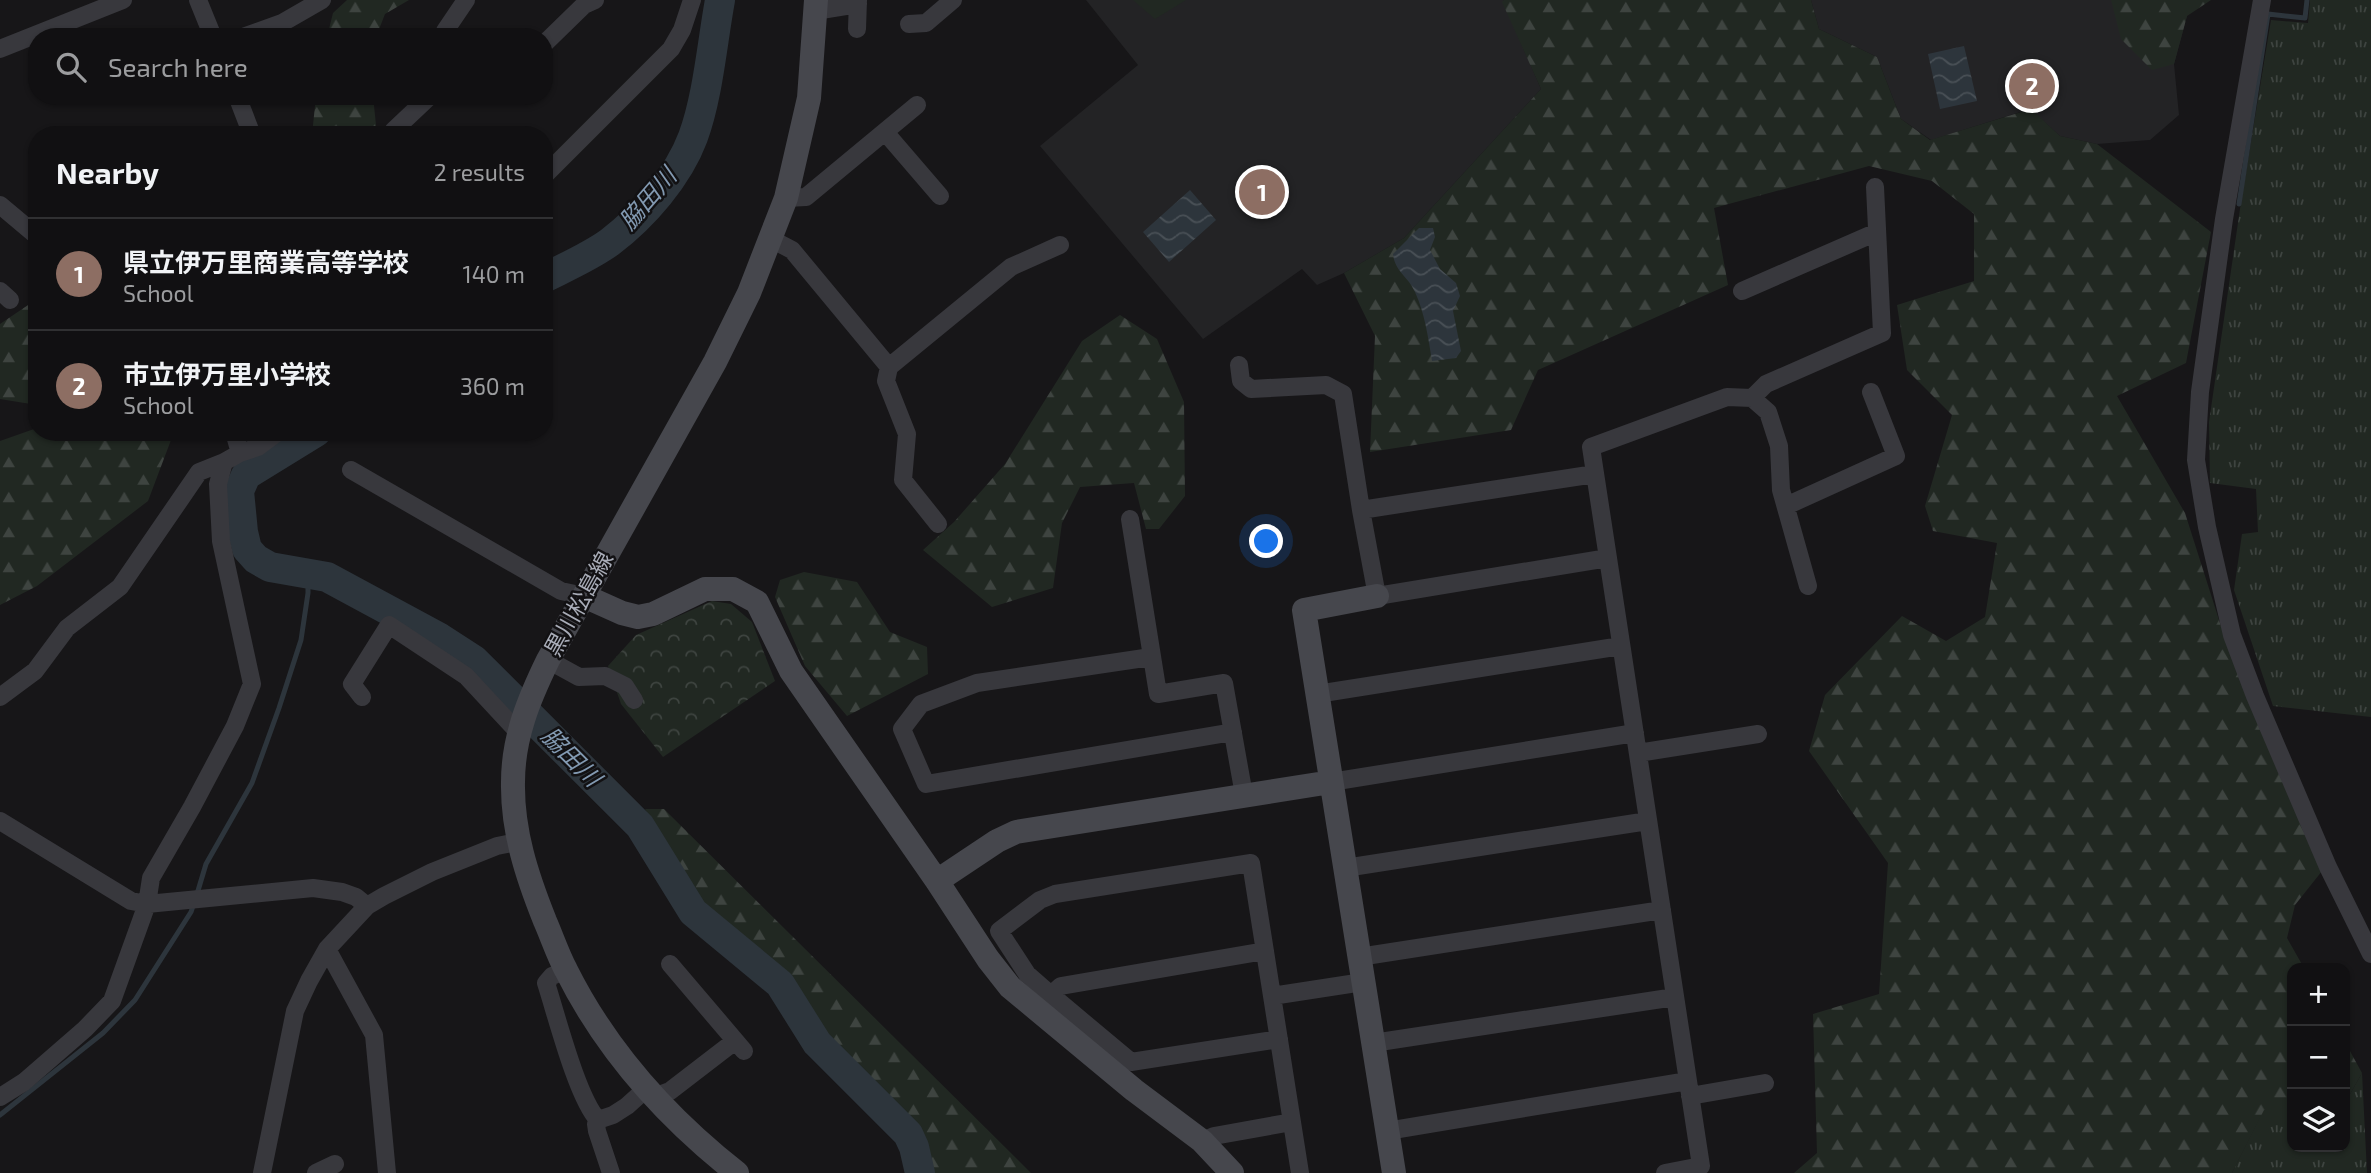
<!DOCTYPE html>
<html lang="en">
<head>
<meta charset="utf-8">
<style>
  :root { --surface:#111012; --page:#1e1e20; --text:#f1f3f6; --muted:#9c9d9f; --line:#303032; --accent:#e9b73d }
  body { margin:0; font-family:"Exo 2","Noto Sans JP",sans-serif; background:var(--page); color:var(--text) }
  .controls { position:absolute; right:21px; bottom:21px; display:grid; overflow:hidden; border-radius:14px; box-shadow:0 2px 5px #0004 }
  .controls button { width:63px; height:63px; display:grid; place-items:center; padding:0; border:0; border-bottom:2px solid var(--line); background:var(--surface); color:var(--text); font:35px sans-serif }
  .you { position:absolute; left:1267px; top:542px; width:24px; height:24px; margin:-18px; border:5px solid #fff; border-radius:50%; background:#1a73e8; box-shadow:0 0 0 10px #1a73e833 }
  .badge { display:grid; place-items:center; width:46px; height:46px; border-radius:50%; background:var(--accent); color:#fff; font-size:23px; font-weight:700 }
  .pin { position:absolute; translate:-50% -50%; border:4px solid #fff; box-shadow:0 2px 7px #0006 }
  .list { margin:0; padding:0; list-style:none }
  h2 { display:flex; justify-content:space-between; align-items:center; height:91px; margin:0; padding:0 28px; font-size:30px }
  h2 small { font-size:23px; font-weight:400; color:var(--muted) }
  .list li { display:grid; grid-template-columns:46px 1fr auto; gap:21px; align-items:center; box-sizing:border-box; height:112px; padding:0 28px; border-top:2px solid var(--line) }
  .list b { display:block; font-size:26px; white-space:nowrap }
  .list p { margin:0; font-size:23px; white-space:nowrap; color:var(--muted) }
  .list em { font-size:23px; font-style:normal; color:var(--muted) }
  .icon { flex:none; width:38px; height:38px; fill:none; stroke:currentColor; stroke-width:2; stroke-linecap:round; stroke-linejoin:round }
  .map { position:relative; flex:none; width:2371px; height:1173px; overflow:hidden }
  .search { position:absolute; background:var(--surface); box-shadow:0 2px 5px #0004; left:28px; top:28px; width:525px; height:77px; display:flex; align-items:center; gap:18px; box-sizing:border-box; padding:0 24px; border-radius:28px; color:var(--muted); font-size:26px }
  .panel { position:absolute; background:var(--surface); box-shadow:0 2px 5px #0004; left:28px; top:126px; width:525px; height:315px; border-radius:28px }
  .map>svg:first-child { display:block }
  .built { fill:#232325 }
  .grass { fill:url(#grass-tufts) }
  .forest { fill:url(#forest-firs) }
  .park { fill:url(#park-crowns) }
  .garden { fill:#212822 }
  .water { fill:url(#water-waves) }
  .lines { fill:none; stroke-linecap:round; stroke-linejoin:round }
  .stream { stroke:#2d353c; stroke-width:5 }
  .river { stroke:#2d353c; stroke-width:30 }
  .street { stroke:#38383d; stroke-width:18 }
  .secondary { stroke:#46474d; stroke-width:24 }
  .labels { text-anchor:middle; stroke-width:5; stroke-linejoin:round; paint-order:stroke }
  .street-label { font-size:23px; fill:#a9adb8; stroke:#121113 }
  .water-label { font-size:24px; font-style:italic; fill:#8299b1; stroke:#121113 }
</style>
</head>
<body>
<div class="map">
<svg width="2371" height="1173" viewBox="0 0 2371 1173">
  <defs>
    <pattern id="grass-tufts" width="24" height="20" patternUnits="userSpaceOnUse" patternTransform="scale(1.75)"><rect width="24" height="20" fill="#212822"/><path d="M3 7l-1-3M5 7V3M7 7l1-3M15 17l-1-3M17 17v-4M19 17l1-3" fill="none" stroke="#3e4440"/></pattern>
    <pattern id="forest-firs" width="22" height="20" patternUnits="userSpaceOnUse" patternTransform="scale(1.75)"><rect width="22" height="20" fill="#212822"/><path d="M5 1l3.5 6h-7zM16 11l3.5 6h-7z" fill="#3e4440"/></pattern>
    <pattern id="park-crowns" width="20" height="18" patternUnits="userSpaceOnUse" patternTransform="scale(1.75)"><rect width="20" height="18" fill="#212822"/><path d="M2 6a3 3 0 1 1 6 0M12 15a3 3 0 1 1 6 0" fill="none" stroke="#3e4440"/></pattern>
    <pattern id="water-waves" width="16" height="10" patternUnits="userSpaceOnUse" patternTransform="scale(1.75)"><rect width="16" height="10" fill="#2d353c"/><path d="M0 5q4-4 8 0t8 0" fill="none" stroke="#495056"/></pattern>
  </defs>
  <rect width="100%" height="100%" fill="#171618"/>
  <path class="built" d="M 1086,0 L 1504,0 L 1503,2 L 1541,89 L 1404,238 L 1344,273 L 1317,285 L 1302,269 L 1203,339 L 1040,146 L 1138,65 Z
    M 1811,0 L 2177,0 L 2187,16 L 2174,64 L 2179,115 L 2150,140 L 2097,144 L 2060,136 L 2030,109 L 1931,140 L 1901,119 L 1877,57 L 1819,29 Z"/>
  <path class="grass" d="M 2310,0 L 2371,0 L 2371,717 L 2273,706 L 2234,590 L 2242,534 L 2258,532 L 2256,489 L 2210,483 L 2209,422 L 2240,209 L 2271,20 L 2308,23 Z
    M 2362,1073 L 2367,1173 L 2232,1173 L 2264,1109 L 2292,1110 L 2292,1147 L 2345,1147 L 2345,1103 Z"/>
  <path class="forest" d="M 347,0 L 409,0 L 385,14 L 376,37 L 327,37 L 333,13 Z
    M 1504,0 L 1811,0 L 1819,29 L 1877,57 L 1901,119 L 1930,140 L 2031,109 L 2060,136 L 2097,144 L 2211,232 L 2186,363 L 2117,396 L 2185,513 L 2226,642 L 2322,871 L 2295,905 L 2287,938 L 2304,968 L 2292,968 L 2292,1110 L 2264,1110 L 2232,1173 L 1794,1173 L 1817,1153 L 1813,1014 L 1879,994 L 1888,863 L 1809,751 L 1825,695 L 1902,616 L 1946,641 L 1985,617 L 1997,543 L 1933,531 L 1925,506 L 1952,415 L 1907,370 L 1897,305 L 1974,281 L 1974,214 L 1932,181 L 1869,166 L 1714,208 L 1728,285 L 1538,370 L 1511,430 L 1370,452 L 1375,336 L 1344,273 L 1404,238 L 1541,89 L 1502,2 Z
    M 2111,0 L 2211,0 L 2187,16 L 2174,64 L 2152,70 L 2121,39 Z
    M 316,96 L 373,96 L 377,135 L 312,135 Z
    M 37,299 L 37,405 L 0,399 L 0,324 Z
    M 1120,315 L 1157,339 L 1184,402 L 1185,496 L 1159,529 L 1146,529 L 1134,483 L 1080,487 L 1062,523 L 1053,588 L 992,607 L 923,550 L 954,522 L 1005,464 L 1082,341 Z
    M 37,428 L 37,432 L 174,432 L 148,501 L 37,586 L 0,605 L 0,441 Z
    M 804,572 L 857,582 L 890,632 L 927,647 L 928,674 L 847,716 L 805,666 L 775,597 L 780,580 Z
    M 645,809 L 664,809 L 1031,1173 L 927,1173 L 916,1136 L 698,909 Z
    M 2345,1042 L 2362,1073 L 2345,1103 Z"/>
  <path class="park" d="M 712,601 L 731,604 L 752,622 L 775,681 L 663,757 L 621,704 L 608,666 L 636,635 Z"/>
  <path class="garden" d="M 1133,0 L 1186,0 L 1155,19 Z"/>
  <path class="water" d="M 1964,46 L 1977,101 L 1940,109 L 1928,54 Z
    M 1190,190 L 1216,220 L 1169,262 L 1143,232 Z
    M 1419,228 L 1433,228 L 1435,237 L 1430,250 L 1440,269 L 1456,283 L 1460,296 L 1453,311 L 1461,351 L 1456,358 L 1432,361 C 1428,337 1425,314 1415,292 C 1408,276 1395,272 1393,254 Z"/>
  <g class="lines">
    <path class="stream" d="M 2239,204 L 2268,14 L 2305,18 L 2307,0
      M 197,894 L 206,864 L 252,783 L 279,708 L 301,640 L 308,593 L 308,574
      M 0,1115 L 103,1033 L 135,1000 L 191,912 L 194,903"/>
    <path class="river" d="M 544,278 C 566,267 591,256 610,242 C 644,216 678,177 693,137 C 708,96 712,44 720,0
      M 316,432 L 246,475 L 239,491 L 243,532 L 247,549 L 256,559 L 270,567 L 327,577 L 440,638 L 474,660 L 640,826 L 693,912 L 780,984 L 817,1043 L 908,1134 L 914,1147 L 920,1173"/>
    <path class="street" d="M 198,0 L 213,37
      M 2262,0 L 2224,219 L 2200,392 L 2196,460 L 2207,527 L 2232,635 L 2255,696 L 2328,867 L 2371,954
      M 815,11 L 858,4
      M 909,24 L 926,23 L 953,0
      M 857,29 L 858,0
      M 243,37 L 282,23 L 322,0
      M 450,37 L 445,31 L 466,0
      M 544,44 L 584,5 L 595,0
      M 0,49 L 123,0
      M 237,96 L 252,135
      M 885,132 L 940,196
      M 393,135 L 393,131 L 430,96
      M 544,176 L 671,49 L 682,30 L 692,0
      M 786,198 L 806,197 L 917,105
      M 0,205 L 37,236
      M 771,239 L 792,250 L 889,367 L 886,381 L 907,434 L 903,480 L 938,524
      M 0,291 L 10,300
      M 1742,291 L 1877,232
      M 1239,365 L 1241,381 L 1251,389 L 1326,385 L 1343,394 L 1361,510
      M 889,367 L 1011,267 L 1060,245
      M 1752,398 L 1766,384 L 1882,333 L 1875,187
      M 234,432 L 240,453
      M 351,470 L 561,591 L 584,596
      M 1595,474 L 1361,510 L 1377,596 L 1608,558
      M 1786,506 L 1896,456 L 1871,392
      M 1130,519 L 1158,694 L 1224,683 L 1244,795
      M 1151,657 L 977,683 L 921,704 L 902,729 L 926,784 L 1233,732
      M 548,660 L 579,677 L 605,676 L 625,686 L 634,700
      M 1317,694 L 1621,646
      M 0,697 L 35,671 L 67,628 L 120,587 L 199,472 L 224,462 L 240,453 L 258,447 L 278,432
      M 362,697 L 352,684 L 389,625 L 466,676 L 518,732
      M 1638,753 L 1758,734
      M 1331,782 L 1635,733
      M 0,821 L 131,901 L 147,904 L 313,888 L 342,892 L 356,897 L 367,906
      M 1345,868 L 1648,821
      M 327,949 L 374,1035 L 387,1173
      M 1265,951 L 1061,986 L 1051,995 L 1027,974 L 999,931 L 1040,900 L 1055,894 L 1251,863 L 1300,1173
      M 1359,957 L 1662,910
      M 670,964 L 744,1051
      M 566,970 L 552,976 L 546,983 C 557,1017 577,1097 598,1120 L 596,1124 L 597,1131 L 611,1173
      M 1051,995 L 1131,1062 L 1279,1039
      M 1272,996 L 1363,982
      M 1373,1043 L 1675,997
      M 1690,1096 L 1765,1083
      M 0,1097 L 24,1082 L 85,1029 L 112,1001 L 147,904 L 151,878 L 192,807 L 235,726 L 252,684 L 221,541 L 218,484 L 224,462
      M 654,1097 L 670,1091 L 735,1041
      M 598,1120 L 613,1115 L 627,1106 L 647,1088
      M 1387,1131 L 1688,1081
      M 1202,1141 L 1214,1136 L 1292,1122
      M 262,1173 L 295,1011 L 309,981 L 327,949 L 367,906 L 384,896 L 432,872 L 497,846 L 517,842
      M 316,1173 L 335,1164
      M 1665,1173 L 1701,1166 L 1591,447 L 1727,397 L 1752,398 L 1768,412 L 1779,446 L 1781,490 L 1808,586"/>
    <path class="secondary" d="M 584,596 L 622,613 L 638,617 L 653,614 L 705,589 L 733,589 L 757,602 L 791,671 L 937,881 L 988,959 L 1010,987 L 1134,1090 L 1202,1141 L 1232,1173
      M 1377,596 L 1304,610 L 1394,1173
      M 937,881 L 997,841 L 1016,832 L 1331,782
      M 737,1173 C 667,1118 606,1050 566,970 C 558,955 552,937 545,921 C 527,876 512,831 513,782 C 513,737 529,699 548,660 L 715,362 L 749,293 L 786,198 L 809,98 L 816,0"/>
  </g>
  <g class="labels">
    <g class="street-label">
      <text transform="translate(579 604) rotate(-61)" y="8">黒川松島線</text>
    </g>
    <g class="water-label">
      <text transform="translate(648 199) rotate(-49)" y="8">脇田川</text>
      <text transform="translate(571 757) rotate(45)" y="8">脇田川</text>
    </g>
  </g>
</svg>
<div class="controls">
<button>+</button>
<button>−</button>
<button><svg class="icon" aria-label="layers" viewBox="0 0 24 24"><path d="M12 4l9 5-9 5-9-5zM3 14l9 5 9-5"/></svg></button>
</div>
<div class="you"></div>
<div class="pin badge" style="left:1262px;top:192px;background:#8d6e63">1</div>
<div class="pin badge" style="left:2032px;top:86px;background:#8d6e63">2</div>
<div class="search"><svg class="icon" aria-label="search" viewBox="0 0 24 24"><circle cx="10" cy="10" r="6"/><path d="M15 15l6 6"/></svg>Search here</div>
<section class="panel">
<h2>Nearby<small>2 results</small></h2>
<ul class="list">
<li><span class="badge" style="background:#8d6e63">1</span><div><b>県立伊万里商業高等学校</b><p>School</p></div><em>140 m</em></li>
<li><span class="badge" style="background:#8d6e63">2</span><div><b>市立伊万里小学校</b><p>School</p></div><em>360 m</em></li>
</ul>
</section>
</div>
</body>
</html>
